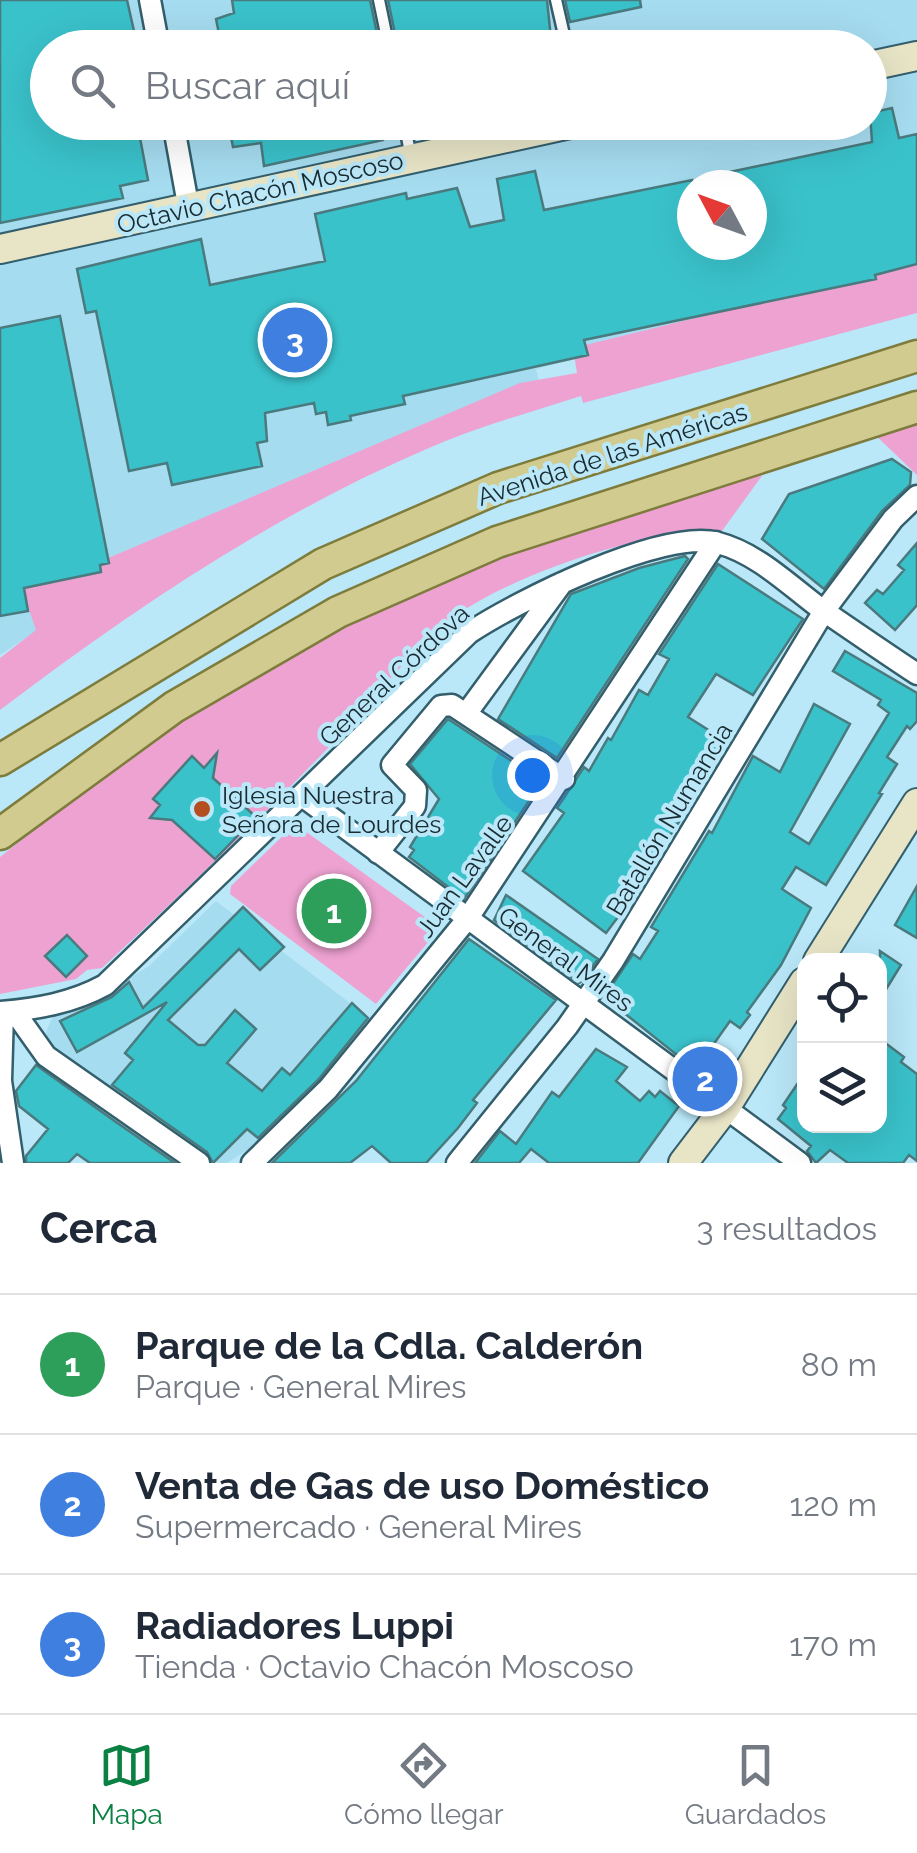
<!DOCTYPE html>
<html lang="es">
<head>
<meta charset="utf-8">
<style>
  :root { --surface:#fff; --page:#f2f2f3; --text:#1f2937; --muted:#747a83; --line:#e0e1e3; --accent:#0b8043 }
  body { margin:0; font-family:Raleway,sans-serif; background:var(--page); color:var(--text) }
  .controls { position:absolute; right:30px; bottom:30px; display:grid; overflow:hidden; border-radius:20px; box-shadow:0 10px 40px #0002 }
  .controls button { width:90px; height:90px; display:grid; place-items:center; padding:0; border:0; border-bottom:2px solid var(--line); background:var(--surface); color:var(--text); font:50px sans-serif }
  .compass { position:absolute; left:677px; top:170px; width:90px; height:90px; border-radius:50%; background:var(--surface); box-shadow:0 10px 40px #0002; rotate:311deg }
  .you { position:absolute; left:532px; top:775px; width:35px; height:35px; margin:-25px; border:8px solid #fff; border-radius:50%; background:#1a73e8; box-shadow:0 0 0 15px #1a73e833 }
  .badge { display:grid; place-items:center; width:65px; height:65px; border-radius:50%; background:var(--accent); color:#fff; font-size:32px; font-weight:700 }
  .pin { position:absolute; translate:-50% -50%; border:5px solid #fff; box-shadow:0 2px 10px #0006 }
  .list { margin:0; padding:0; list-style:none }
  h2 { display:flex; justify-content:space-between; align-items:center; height:130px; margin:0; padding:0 40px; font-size:42px }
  h2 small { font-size:32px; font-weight:400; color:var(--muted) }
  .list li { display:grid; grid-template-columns:65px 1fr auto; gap:30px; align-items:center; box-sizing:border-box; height:140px; padding:0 40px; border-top:2px solid var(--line) }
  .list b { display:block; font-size:38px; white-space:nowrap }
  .list p { margin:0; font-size:32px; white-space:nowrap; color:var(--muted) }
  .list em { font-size:32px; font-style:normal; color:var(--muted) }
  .icon { flex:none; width:55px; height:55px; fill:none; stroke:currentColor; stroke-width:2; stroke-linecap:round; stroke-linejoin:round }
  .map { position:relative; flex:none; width:917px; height:1163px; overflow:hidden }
  .search { position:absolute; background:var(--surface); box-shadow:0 10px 40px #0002; left:30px; right:30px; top:30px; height:110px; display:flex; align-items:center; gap:25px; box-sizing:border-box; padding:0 35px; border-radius:55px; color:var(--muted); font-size:38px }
  .sheet { height:550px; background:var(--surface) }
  nav { display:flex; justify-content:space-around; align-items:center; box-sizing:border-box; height:140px; border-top:2px solid var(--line); background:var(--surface); font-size:28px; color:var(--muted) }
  nav a { display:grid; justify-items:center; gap:5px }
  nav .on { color:var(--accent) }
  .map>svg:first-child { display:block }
  .built { fill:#a6dcf0; fill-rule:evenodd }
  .green { fill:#eea2d1 }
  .building { fill:#3ac2cb; stroke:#4a7a7e; stroke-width:2.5 }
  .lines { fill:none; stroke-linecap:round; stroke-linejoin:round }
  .lane-casing { stroke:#335e6c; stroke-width:15 }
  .street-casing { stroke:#335e6c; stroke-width:25 }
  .secondary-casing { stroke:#335e6c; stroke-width:32 }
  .primary-casing { stroke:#7e7c3d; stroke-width:35 }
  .lane { stroke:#fff; stroke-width:10 }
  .street { stroke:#fff; stroke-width:20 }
  .secondary { stroke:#e8e5c7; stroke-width:28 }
  .primary { stroke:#d2cb8f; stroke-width:30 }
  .poi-dot { fill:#b44e21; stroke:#bae8f9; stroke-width:4 }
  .labels { text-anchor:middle; stroke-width:8; stroke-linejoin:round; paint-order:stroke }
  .street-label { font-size:25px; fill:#192b31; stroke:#bae8f9 }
  .poi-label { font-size:25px; fill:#192b31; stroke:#bae8f9; text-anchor:start }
</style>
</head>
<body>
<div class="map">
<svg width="917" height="1163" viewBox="0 0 917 1163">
  <rect width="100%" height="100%" fill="#bae8f9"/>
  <path class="built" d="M 0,0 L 917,0 L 917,271 L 536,369 L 542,393 L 36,631 L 0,655 ZM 48,48 L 870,48 L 870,122 L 48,122 ZM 692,185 L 752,185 L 752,245 L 692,245 Z
    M 216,901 L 367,1016 L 288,1115 L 264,1139 L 227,1163 L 218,1163 L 50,1046 L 46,1032 L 54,1014 L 93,1000 L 149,966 Z"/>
  <path class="green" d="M 917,264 L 917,313 L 583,403 L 581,396 C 528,413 474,428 422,451 C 271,516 131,611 0,710 L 0,658 L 36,630 L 22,589 L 106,559 L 520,383 L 577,373 L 573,348 Z
    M 917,413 L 917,475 L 869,429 Z
    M 772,462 L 719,535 C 657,523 505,578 454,617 C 411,650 365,709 327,749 C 254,825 178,897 102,968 L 87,970 L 76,979 L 0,994 L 0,857 L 181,714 L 343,620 L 500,547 Z
    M 298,826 L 440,928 L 376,1004 L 230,894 L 231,886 L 291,828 Z"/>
  <path class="building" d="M 0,0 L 127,0 L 134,31 L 116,35 L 118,48 L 48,48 L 48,122 L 137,122 L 148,180 L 120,186 L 123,198 L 0,223 Z
    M 232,0 L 370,0 L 380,48 L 222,48 L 216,19 L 234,13 Z
    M 388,0 L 547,0 L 552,48 L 398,48 Z
    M 565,0 L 640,0 L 641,7 L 570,22 Z
    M 892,108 L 899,138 L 917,134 L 917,264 L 875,275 L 876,279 L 584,340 L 588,355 L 403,396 L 405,404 L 350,416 L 351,420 L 328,425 L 326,412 L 316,414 L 314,403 L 265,413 L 267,441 L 257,443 L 262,466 L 172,485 L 167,463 L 129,471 L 96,311 L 86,313 L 77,269 L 201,239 L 210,285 L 325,261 L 315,214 L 406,193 L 407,199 L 457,188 L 470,227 L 504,220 L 497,179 L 535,171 L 544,210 L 692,180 L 692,245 L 752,245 L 752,185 L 702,185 L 701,178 L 872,142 L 870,113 Z
    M 228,122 L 384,122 L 383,140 L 264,166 L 261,143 L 233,147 Z
    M 60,316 L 109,563 L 100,565 L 101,572 L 24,588 L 28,611 L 0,616 L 0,328 Z
    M 892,459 L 911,472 L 910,485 L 882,511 L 824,589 L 762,539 L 789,494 Z
    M 917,543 L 917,605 L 895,630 L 865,603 L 877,590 L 883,594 L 904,570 L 898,565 Z
    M 685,556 L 688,559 L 557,758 L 498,719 L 571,594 L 639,568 Z
    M 718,564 L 803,619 L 753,695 L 716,674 L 688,717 L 724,740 L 683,804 L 688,808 L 652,863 L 646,880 L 606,933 L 523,871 L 564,813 L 557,808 L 584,767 L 589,771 L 608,738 L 611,740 L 639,690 L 648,695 L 669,659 L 659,654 Z
    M 845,651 L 917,693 L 917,721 L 910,729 L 907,726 L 887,757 L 897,764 L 879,793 L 882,794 L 826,885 L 796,867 L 782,889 L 811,908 L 781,965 L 747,1012 L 750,1015 L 740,1028 L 730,1021 L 713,1045 L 721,1051 L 708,1067 L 686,1053 L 682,1059 L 604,997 L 633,954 L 640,959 L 658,931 L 651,927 L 709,831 L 712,833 L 753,756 L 780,772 L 814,704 L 850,724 L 790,832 L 809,844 L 889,713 L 878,705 L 881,700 L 833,671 Z
    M 448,719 L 542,781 L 464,899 L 409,857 L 414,850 L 410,847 L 439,799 L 410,764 Z
    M 217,753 L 213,778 L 256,817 L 215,859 L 172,820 L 150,818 L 160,805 L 153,799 L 192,756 L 204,768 Z
    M 917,886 L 917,938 L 895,925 Z
    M 506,895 L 598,959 L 582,981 L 579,983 L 494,920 Z
    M 243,907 L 284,947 L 260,970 L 239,949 L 168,1020 L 198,1045 L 205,1045 L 235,1010 L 256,1029 L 227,1063 L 262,1091 L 282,1068 L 290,1075 L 352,1003 L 368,1018 L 318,1080 L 258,1138 L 247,1129 L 213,1163 L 207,1152 L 112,1085 L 133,1060 L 125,1053 L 167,1002 L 77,1052 L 60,1021 L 112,997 L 129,982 L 143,1008 Z
    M 67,935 L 87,956 L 66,977 L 45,956 Z
    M 469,939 L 556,1000 L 473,1100 L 477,1103 L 458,1128 L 426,1163 L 391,1163 L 372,1146 L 350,1163 L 272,1163 L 356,1081 Z
    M 880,951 L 901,965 L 880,999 Z
    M 880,1039 L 904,1057 L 901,1062 L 917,1074 L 917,1161 L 909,1155 L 903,1163 L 848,1163 L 830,1150 L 816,1163 L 807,1151 L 811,1146 L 778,1119 L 786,1108 L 783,1105 L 804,1074 L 804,1126 L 880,1126 Z
    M 596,1049 L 627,1067 L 616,1081 L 640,1101 L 649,1091 L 655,1097 L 660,1091 L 679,1106 L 638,1163 L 549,1163 L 531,1149 L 519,1163 L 475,1163 L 500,1131 L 516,1144 L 552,1092 L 559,1097 Z
    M 36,1065 L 116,1122 L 175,1163 L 90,1163 L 77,1154 L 68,1163 L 26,1163 L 26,1156 L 48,1129 L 19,1106 L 16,1091 Z"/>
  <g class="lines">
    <defs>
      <path id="lane" d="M 379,0 L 389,48
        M 556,0 L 567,48
        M 404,122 L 411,157"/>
      <path id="street" d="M 150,0 L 159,48
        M 173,122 L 189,210
        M 466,714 L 562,583
        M 302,796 L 800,1163
        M 378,853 L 415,806 L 416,790 L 392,765 L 441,706 L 452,705 L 564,779
        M 14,1011 L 46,1056 L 199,1163
        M 0,1012 C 37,1009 72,1003 105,985 L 469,633 C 517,601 663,528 718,543 C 757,553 790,586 821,609 C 853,631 885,653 917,674
        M 3,1012 L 1,1081 L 13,1163
        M 252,1163 L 328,1089 L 468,918 L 716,542
        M 457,1163 L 567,1027 L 613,961 L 824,611 L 893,519 L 917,496"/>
      <path id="secondary" d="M 870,66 L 917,56
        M 0,249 L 579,122
        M 818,961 L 917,803
        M 683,1163 L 725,1108 L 804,982"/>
      <path id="primary" d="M 0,760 L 323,564 L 498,488 L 917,356
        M 0,834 L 174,707 L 338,612 L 497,542 L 917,407"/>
    </defs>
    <use href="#lane" class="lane-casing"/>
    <use href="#street" class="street-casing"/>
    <use href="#secondary" class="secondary-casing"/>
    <use href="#primary" class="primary-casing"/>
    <use href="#lane" class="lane"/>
    <use href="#street" class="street"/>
    <use href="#secondary" class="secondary"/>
    <use href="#primary" class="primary"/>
  </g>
  <circle class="poi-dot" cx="202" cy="809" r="10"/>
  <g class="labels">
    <g class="street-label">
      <text transform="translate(260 192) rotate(-13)" y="9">Octavio Chacón Moscoso</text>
      <text transform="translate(612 454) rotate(-18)" y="9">Avenida de las Américas</text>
      <text transform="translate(394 675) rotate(-43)" y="9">General Córdova</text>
      <text transform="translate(669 819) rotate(-59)" y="9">Batallón Numancia</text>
      <text transform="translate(464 876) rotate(-54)" y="9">Juan Lavalle</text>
      <text transform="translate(566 959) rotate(36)" y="9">General Mires</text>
    </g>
    <g class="poi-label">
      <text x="222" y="804">Iglesia Nuestra<tspan x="222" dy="29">Señora de Lourdes</tspan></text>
    </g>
  </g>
</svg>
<div class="controls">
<button><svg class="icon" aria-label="locate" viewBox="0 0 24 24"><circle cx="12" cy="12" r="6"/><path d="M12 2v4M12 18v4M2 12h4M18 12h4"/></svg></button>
<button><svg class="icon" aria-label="layers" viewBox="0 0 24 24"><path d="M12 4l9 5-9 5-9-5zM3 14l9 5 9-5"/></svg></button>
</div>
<svg class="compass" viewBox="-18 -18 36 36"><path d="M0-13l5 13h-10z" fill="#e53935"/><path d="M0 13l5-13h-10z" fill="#747a83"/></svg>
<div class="you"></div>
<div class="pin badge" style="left:334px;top:911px;background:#2e9e5b">1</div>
<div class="pin badge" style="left:705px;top:1079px;background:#3f7fe0">2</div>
<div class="pin badge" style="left:295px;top:340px;background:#3f7fe0">3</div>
<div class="search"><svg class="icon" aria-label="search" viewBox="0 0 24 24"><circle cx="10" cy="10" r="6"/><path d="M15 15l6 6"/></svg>Buscar aquí</div>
</div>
<section class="sheet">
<h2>Cerca<small>3 resultados</small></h2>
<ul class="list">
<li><span class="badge" style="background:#2e9e5b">1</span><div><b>Parque de la Cdla. Calderón</b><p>Parque · General Mires</p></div><em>80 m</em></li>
<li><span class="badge" style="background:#3f7fe0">2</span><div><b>Venta de Gas de uso Doméstico</b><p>Supermercado · General Mires</p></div><em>120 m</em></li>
<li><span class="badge" style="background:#3f7fe0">3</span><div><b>Radiadores Luppi</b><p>Tienda · Octavio Chacón Moscoso</p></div><em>170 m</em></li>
</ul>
</section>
<nav>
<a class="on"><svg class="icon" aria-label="map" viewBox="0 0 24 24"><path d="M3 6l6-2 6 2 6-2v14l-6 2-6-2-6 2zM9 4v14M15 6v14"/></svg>Mapa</a>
<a><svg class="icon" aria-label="directions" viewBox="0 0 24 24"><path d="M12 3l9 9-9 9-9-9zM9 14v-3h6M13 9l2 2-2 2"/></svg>Cómo llegar</a>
<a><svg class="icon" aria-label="saved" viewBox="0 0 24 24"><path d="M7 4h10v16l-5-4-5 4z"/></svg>Guardados</a>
</nav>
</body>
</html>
